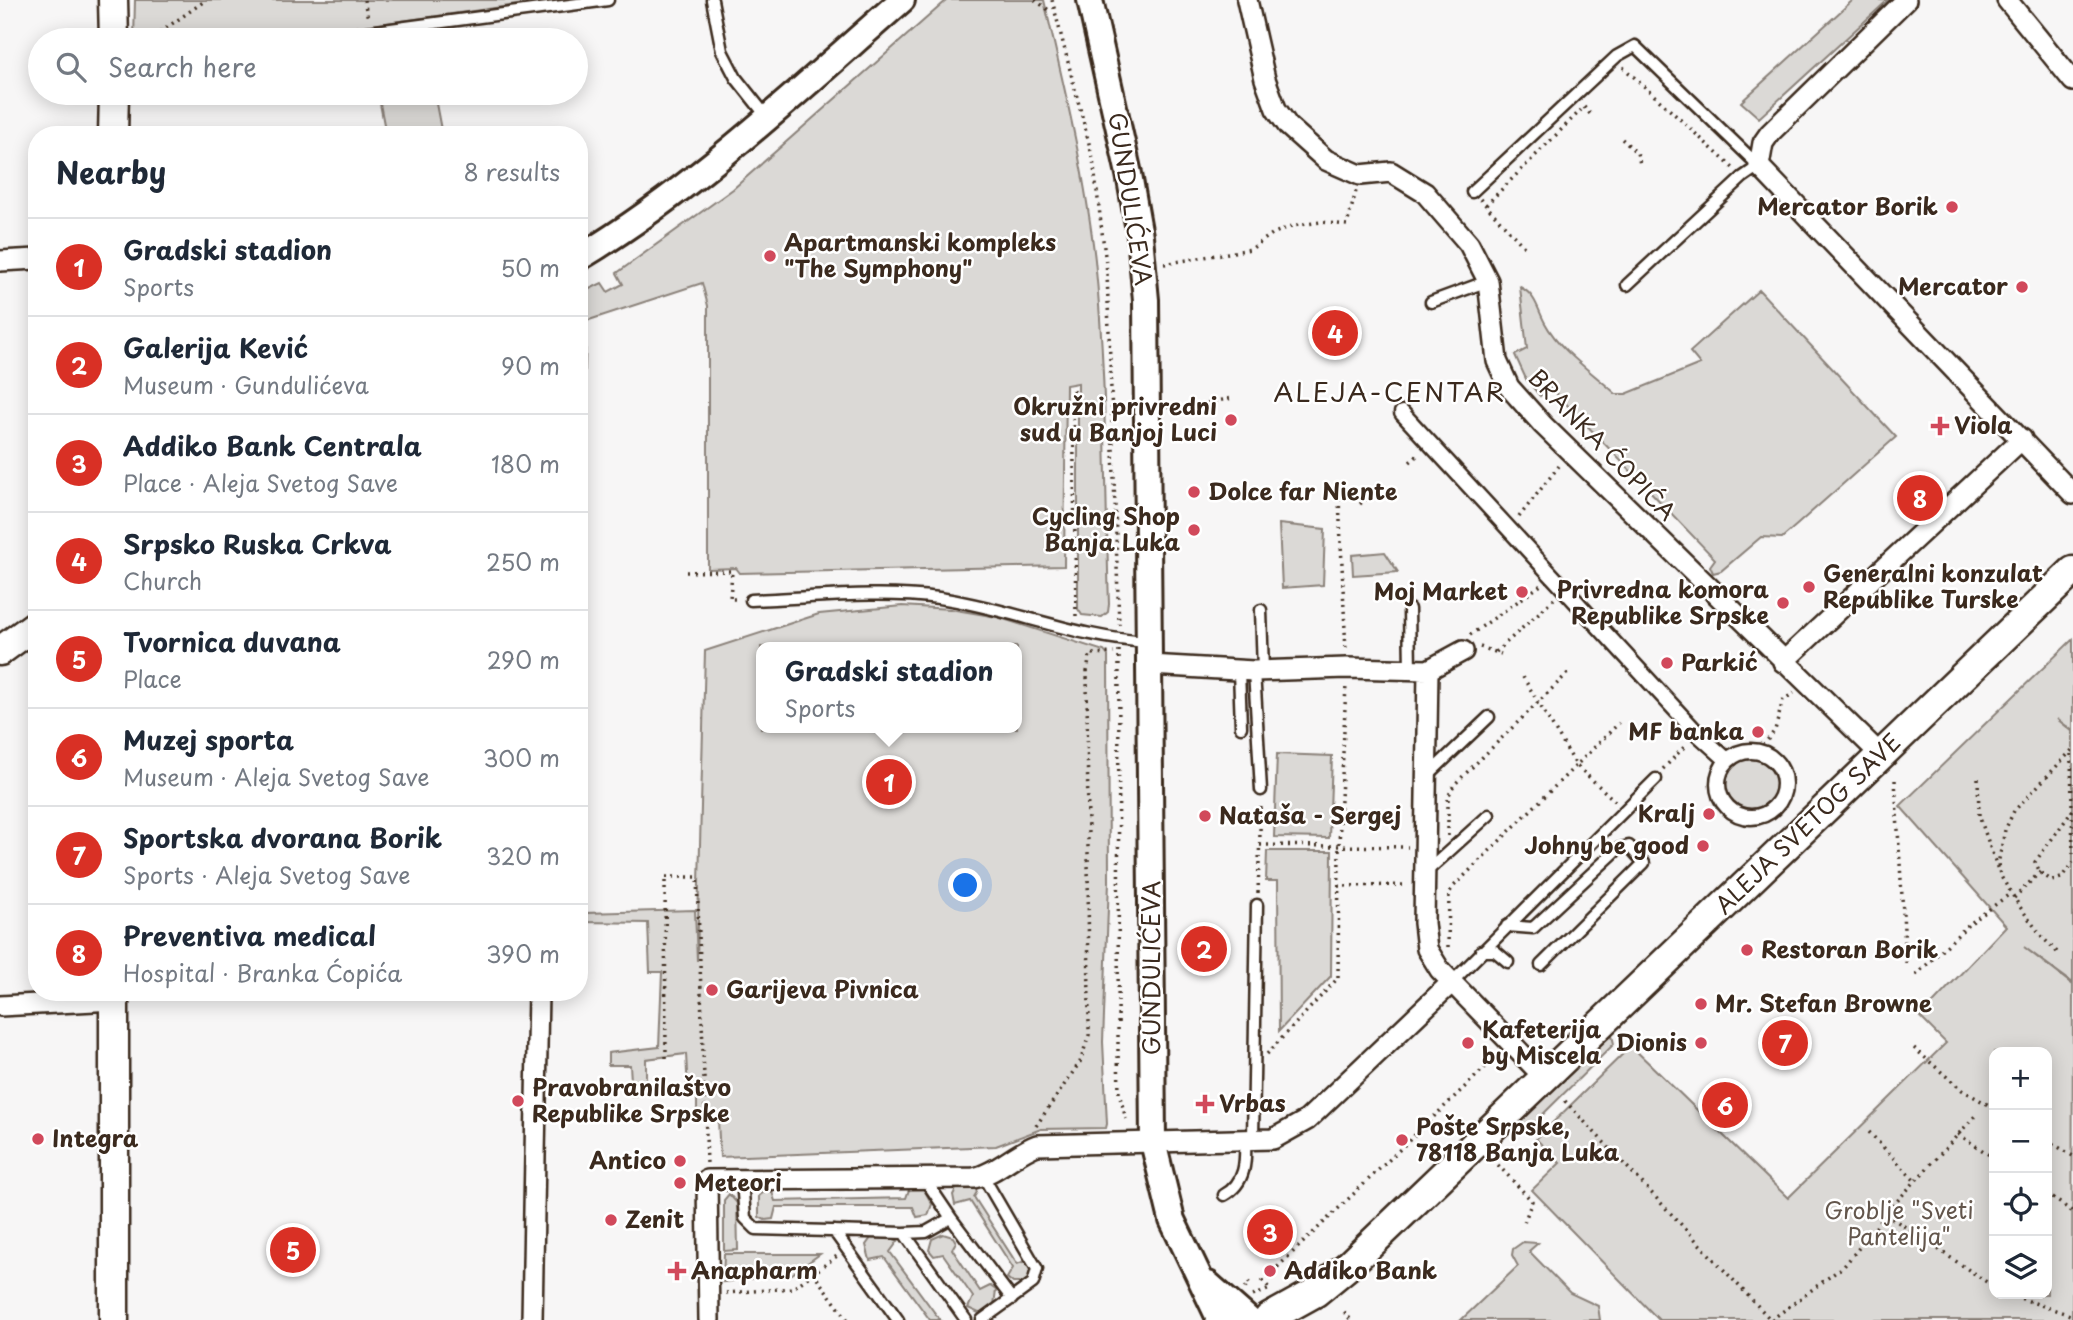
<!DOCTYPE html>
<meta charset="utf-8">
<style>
:root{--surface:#fff;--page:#f6f6f7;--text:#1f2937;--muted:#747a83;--line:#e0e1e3;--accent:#d93025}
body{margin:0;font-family:"Playpen Sans",sans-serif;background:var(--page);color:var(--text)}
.controls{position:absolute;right:21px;bottom:21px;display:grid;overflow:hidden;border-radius:14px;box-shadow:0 4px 18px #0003}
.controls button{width:63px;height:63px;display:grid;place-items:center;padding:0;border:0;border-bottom:2px solid var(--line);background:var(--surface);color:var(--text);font:35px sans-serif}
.you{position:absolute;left:966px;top:886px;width:24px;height:24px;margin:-18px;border:5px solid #fff;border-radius:50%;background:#1a73e8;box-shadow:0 0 0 10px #1a73e833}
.badge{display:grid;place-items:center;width:46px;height:46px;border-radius:50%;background:var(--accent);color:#fff;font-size:23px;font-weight:700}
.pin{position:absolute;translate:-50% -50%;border:4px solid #fff;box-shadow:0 2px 7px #0006}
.popup{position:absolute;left:756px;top:642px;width:266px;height:91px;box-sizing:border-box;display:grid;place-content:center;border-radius:14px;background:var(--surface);filter:drop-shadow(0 2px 5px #0005);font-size:23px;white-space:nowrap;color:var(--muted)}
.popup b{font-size:26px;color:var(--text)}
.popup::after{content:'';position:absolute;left:50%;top:100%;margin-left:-14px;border:14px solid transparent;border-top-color:var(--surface)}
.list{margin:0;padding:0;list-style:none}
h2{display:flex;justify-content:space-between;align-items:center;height:91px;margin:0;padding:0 28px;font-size:30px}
h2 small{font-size:23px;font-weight:400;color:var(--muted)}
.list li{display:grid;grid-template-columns:46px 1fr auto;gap:21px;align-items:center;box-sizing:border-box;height:98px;padding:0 28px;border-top:2px solid var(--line)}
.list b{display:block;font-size:26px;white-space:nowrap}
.list p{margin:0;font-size:23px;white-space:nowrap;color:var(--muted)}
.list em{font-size:23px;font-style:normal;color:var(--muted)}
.icon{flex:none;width:38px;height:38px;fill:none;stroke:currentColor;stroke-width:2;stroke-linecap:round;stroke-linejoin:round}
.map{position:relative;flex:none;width:2073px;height:1320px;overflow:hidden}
.search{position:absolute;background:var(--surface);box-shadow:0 4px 18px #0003;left:28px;top:28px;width:560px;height:77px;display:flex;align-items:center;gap:18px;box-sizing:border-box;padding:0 24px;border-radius:38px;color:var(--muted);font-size:26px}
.panel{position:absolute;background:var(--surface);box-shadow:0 4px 18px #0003;left:28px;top:126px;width:560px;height:875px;border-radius:28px}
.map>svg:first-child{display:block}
.green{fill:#dbd9d6;stroke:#8b827a;stroke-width:2;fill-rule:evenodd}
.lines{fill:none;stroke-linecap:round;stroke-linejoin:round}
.service-casing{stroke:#3b2a1e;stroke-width:15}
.pedestrian-casing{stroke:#3b2a1e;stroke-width:19}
.minor-casing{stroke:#3b2a1e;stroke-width:24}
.tertiary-casing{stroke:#3b2a1e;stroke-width:30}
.secondary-casing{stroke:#3b2a1e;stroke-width:33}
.path{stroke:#3b2a1e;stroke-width:3.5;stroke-dasharray:2 5;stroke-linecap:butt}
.service{stroke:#fff;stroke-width:10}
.pedestrian{stroke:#fff;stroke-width:14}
.minor{stroke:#fff;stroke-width:19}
.tertiary{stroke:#fff;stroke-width:24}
.secondary{stroke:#fff;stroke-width:28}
.poi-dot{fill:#d1495b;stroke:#fff;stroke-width:2.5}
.labels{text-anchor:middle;stroke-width:5;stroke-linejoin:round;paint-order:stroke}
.street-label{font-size:23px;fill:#3b2a1e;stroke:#fff}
.poi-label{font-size:23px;font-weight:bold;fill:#3b2a1e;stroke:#fff;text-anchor:start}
.park-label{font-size:23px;fill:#63564c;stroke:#fff}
.quarter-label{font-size:26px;letter-spacing:2px;fill:#3b2a1e;stroke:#fff}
</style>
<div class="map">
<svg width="2073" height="1320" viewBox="0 0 2073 1320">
<rect width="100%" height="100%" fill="#f7f6f6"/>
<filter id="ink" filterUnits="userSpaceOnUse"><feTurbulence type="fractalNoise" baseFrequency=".0143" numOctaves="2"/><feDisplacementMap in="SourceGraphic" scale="14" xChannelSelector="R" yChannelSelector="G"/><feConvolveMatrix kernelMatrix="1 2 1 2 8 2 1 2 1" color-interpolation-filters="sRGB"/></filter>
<g filter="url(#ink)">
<path class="green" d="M135 0H553L265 40H134Z
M947 0H1044C1064 86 1085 172 1095 260 1107 374 1105 490 1109 604L1108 612 1102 617 1082 615 1078 609V383L1066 385 1064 566 740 573 736 568 708 569V306L702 283 586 321 585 370H579V294L602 283 608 292 623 284 617 273 733 189Z
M1853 0H1888L1759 118 1741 102Z
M378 93H434L442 135H386Z
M1520 287C1536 295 1537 308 1545 323 1560 351 1592 372 1616 394H1626L1700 364 1690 352 1759 290 1896 437 1782 538 1761 537 1721 571 1713 573 1710 566 1715 559 1550 387 1540 396 1526 379 1515 355 1527 349Z
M1279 524 1325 529 1323 585 1282 588Z
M1385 552 1398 572 1353 575 1352 555Z
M902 606 950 609 997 617 1104 651 1108 656 1109 881 1103 1042 1107 1124 1106 1128 1041 1129 996 1146 720 1157 718 1120 697 1119V1089L688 1091 686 1054 646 1059V1094L632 1096 630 1065H608V1053L659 1047 662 972H650L648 923 583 922 584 913 695 910 697 961 705 651 819 614ZM761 647H1017V728H761Z
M2073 639V731L2057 719 2073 732V983L2024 947 2073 985 2072 1320H1659L1532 1190 1560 1163 1536 1139 1631 1046 1788 1198 1946 1043 1920 1017 2006 926 1900 806ZM1994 1052H2047V1294H1994Z
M1277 754 1332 756 1329 838 1274 837Z
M1723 784a28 28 0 1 1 56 0a28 28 0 1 1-56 0Z
M1267 851H1332L1331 976 1279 1031 1278 881H1266Z
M1612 1035 1614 1044 1527 1130 1516 1119 1603 1037Z
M910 1187 923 1188 932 1204 928 1215 917 1217 913 1207H776L773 1219 765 1220 759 1217V1196L764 1192H772L775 1201 906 1198Z
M974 1187 977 1192 974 1197 1017 1264 1028 1260 1033 1265C1031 1278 1028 1284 1013 1283L1007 1278 1013 1268 970 1201 955 1205 953 1195 956 1189Z
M729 1194 737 1203 738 1250 724 1251V1200Z
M943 1234 953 1237 956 1242 952 1249 980 1291 990 1286 996 1290 994 1305 981 1314 968 1308 973 1297 943 1254 934 1256 929 1250 932 1239Z
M878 1236 891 1237 898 1241 890 1252 940 1320H930L884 1257 870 1260 866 1245 871 1238Z
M1523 1242 1538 1243 1529 1251 1570 1293 1598 1306 1600 1320H1461L1518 1266 1512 1255 1513 1249Z
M724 1254H820L792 1274 723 1282Z"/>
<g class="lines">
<g class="service-casing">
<path id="service" d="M712 0 722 51 736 78 767 117
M308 40 608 0
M1472 192 1617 56 1635 46 1759 166 1743 177 1627 285
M1431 302 1488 281
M751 600C813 598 877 590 939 598 1010 608 1078 639 1150 642
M1409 609 1410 670
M1261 610 1263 671
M1239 671 1241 727
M1254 671 1261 790
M1427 776 1489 717
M1425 873 1489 815
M1507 926 1533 928 1618 849 1629 846 1644 863 1541 965
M1481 951H1495L1508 962
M1452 982 1656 779
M1253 1138 1257 905
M742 1181 745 1218 756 1229 904 1233 926 1232 951 1218 924 1178
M1224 1195C1246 1183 1246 1161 1245 1139
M951 1218 1012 1299
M834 1231 898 1320
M904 1233 966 1320
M982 1320 1033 1283 1037 1269 983 1176"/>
</g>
<g class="pedestrian-casing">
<path id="pedestrian" d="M1402 413 1698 734 1727 760
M1718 784a33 33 0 1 1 66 0a33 33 0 1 1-66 0Z"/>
</g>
<g class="minor-casing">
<path id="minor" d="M1247 0 1265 79 1276 109 1288 126 1326 160 1360 175 1391 172 1425 193 1469 244 1488 281 1497 361 1509 387 1543 425 1881 755
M1906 0 1770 133 1763 143 1759 166 2073 494
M2007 0 2073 81
M0 261 37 259
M1783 662 2022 439
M1150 665 1254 671 1347 668 1428 670 1463 651
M1428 670 1424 923 1427 949 1440 970 1543 1076
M0 1006 114 1000
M532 1320 538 992
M709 1320 707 1180 974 1178C997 1173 1015 1153 1037 1145L1273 1139 1307 1120 1452 982"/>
</g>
<g class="tertiary-casing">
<path id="tertiary" d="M1090 0 1129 174 1140 236 1146 300 1153 1142 1172 1220 1220 1320
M579 258C697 187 799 90 902 0
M1208 1284 1249 1320"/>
</g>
<g class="secondary-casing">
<path id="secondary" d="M113 0 114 40
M113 135 114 93
M0 651 37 624
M1269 1318 1316 1292 1349 1265 2073 571
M114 1320V992"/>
</g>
<path class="path" d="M364 0 368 19
M1035 0 1050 11
M1052 0 1093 159 1107 272 1119 625
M149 40 206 0
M1623 67 1733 168
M1584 107 1592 116
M1622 139 1637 153 1641 167
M1480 199 1526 249
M1486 205 1581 110
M1164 264 1251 249 1272 234 1292 226 1321 222 1347 225 1356 191
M1073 390 1076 617
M1169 407V410L1233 398
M1410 462 1419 454
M1339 499 1346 652
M1360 504 1382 486
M1519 517 1559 466
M686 572 732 571 730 599H738
M1470 635 1541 585
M1480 647 1501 654
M1119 650 1118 1052 1119 1093 1126 1119
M1496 652 1554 599
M1523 677 1576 765 1615 801
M1759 751 1775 730 1783 700 1794 693
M2071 754 2073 856
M1663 769 1687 744
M1978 778 1979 815 1998 870
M1895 780 1906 963
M1774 809 1782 817
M2073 810 2035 862 2040 872 2052 881 2061 878 2073 862
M1448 836V797L1454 785 1569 672
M1260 845 1408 847
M1338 886 1406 885
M1258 893 1261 802
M2014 898 2040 872
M1448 947 1449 893 1454 886 1619 723
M2057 952 2043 938 2020 907 2000 875 1998 864 2005 830 2014 811 2073 749
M1916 975 1968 925 2011 893
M1914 1048 1962 1090 1994 1108
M1267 1054 1338 978 1339 846 1346 684
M666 1058 665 877H697L707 1164
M1565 1101 1771 1320 1844 1266 1898 1200 1976 1115
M1036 1126 1080 1062 1089 1035 1087 672 1090 654 1114 653
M1869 1132 1915 1181
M1958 1134 1994 1158
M2047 1140 2073 1156
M1498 1165 1532 1201 1524 1223
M2047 1194 2073 1212
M1886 1214 1994 1287
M813 1273 848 1320
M1245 1288 1250 1284 1247 1280
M726 1293 793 1288 837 1256
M2008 1294 2073 1316
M1253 1296 1270 1289 1263 1281 1498 1055
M1344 1312 1351 1320"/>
<use href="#service" class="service"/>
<use href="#pedestrian" class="pedestrian"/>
<use href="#minor" class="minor"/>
<use href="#tertiary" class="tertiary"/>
<use href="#secondary" class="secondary"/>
</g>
</g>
<g class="poi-dot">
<circle cx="1952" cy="207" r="7"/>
<circle cx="770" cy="256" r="7"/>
<circle cx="2022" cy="287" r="7"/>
<circle cx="1231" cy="420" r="7"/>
<path d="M1936.5 415.5h7v7h7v7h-7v7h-7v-7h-7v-7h7z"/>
<circle cx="1194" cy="492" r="7"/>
<circle cx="1194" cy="530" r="7"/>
<circle cx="1809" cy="587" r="7"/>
<circle cx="1522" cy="592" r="7"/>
<circle cx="1783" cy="603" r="7"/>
<circle cx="1667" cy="663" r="7"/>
<circle cx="1758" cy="732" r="7"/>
<circle cx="1709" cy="814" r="7"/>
<circle cx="1205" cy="816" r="7"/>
<circle cx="1703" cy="846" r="7"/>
<circle cx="1747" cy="950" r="7"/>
<circle cx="712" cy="990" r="7"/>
<circle cx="1701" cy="1004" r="7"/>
<circle cx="1468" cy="1043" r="7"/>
<circle cx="1701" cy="1043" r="7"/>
<circle cx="518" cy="1101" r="7"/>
<path d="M1201.5 1093.5h7v7h7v7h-7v7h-7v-7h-7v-7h7z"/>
<circle cx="38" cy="1139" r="7"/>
<circle cx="1402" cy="1140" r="7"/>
<circle cx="680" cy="1161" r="7"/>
<circle cx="680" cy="1183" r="7"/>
<circle cx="611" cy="1220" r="7"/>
<path d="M673.5 1260.5h7v7h7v7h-7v7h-7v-7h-7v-7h7z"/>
<circle cx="1270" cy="1271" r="7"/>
</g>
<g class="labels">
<g class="street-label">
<text transform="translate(1130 199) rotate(81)" y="8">GUNDULIĆEVA</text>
<text transform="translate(1602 445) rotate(46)" y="8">BRANKA ĆOPIĆA</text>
<text transform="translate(1808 824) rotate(-44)" y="8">ALEJA SVETOG SAVE</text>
<text transform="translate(1152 968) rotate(-90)" y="8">GUNDULIĆEVA</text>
</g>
<g class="poi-label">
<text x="1938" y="215" text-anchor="end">Mercator Borik</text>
<text x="784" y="251">Apartmanski kompleks<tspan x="784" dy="26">"The Symphony"</tspan></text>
<text x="2008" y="295" text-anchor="end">Mercator</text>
<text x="1217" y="415" text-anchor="end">Okružni privredni<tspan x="1217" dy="26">sud u Banjoj Luci</tspan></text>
<text x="1954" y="434">Viola</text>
<text x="1208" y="500">Dolce far Niente</text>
<text x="1180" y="525" text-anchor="end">Cycling Shop<tspan x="1180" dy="26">Banja Luka</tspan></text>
<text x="1823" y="582">Generalni konzulat<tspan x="1823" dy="26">Republike Turske</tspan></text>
<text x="1769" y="598" text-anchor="end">Privredna komora<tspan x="1769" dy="26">Republike Srpske</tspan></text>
<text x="1508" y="600" text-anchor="end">Moj Market</text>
<text x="1681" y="671">Parkić</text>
<text x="1744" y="740" text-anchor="end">MF banka</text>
<text x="1695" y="822" text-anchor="end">Kralj</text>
<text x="1219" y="824">Nataša - Sergej</text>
<text x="1689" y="854" text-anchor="end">Johny be good</text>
<text x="1761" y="958">Restoran Borik</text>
<text x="726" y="998">Garijeva Pivnica</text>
<text x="1715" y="1012">Mr. Stefan Browne</text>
<text x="1482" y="1038">Kafeterija<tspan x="1482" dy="26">by Miscela</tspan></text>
<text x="1687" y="1051" text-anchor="end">Dionis</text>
<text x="532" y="1096">Pravobranilaštvo<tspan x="532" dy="26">Republike Srpske</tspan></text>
<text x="1219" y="1112">Vrbas</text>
<text x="1416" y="1135">Pošte Srpske,<tspan x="1416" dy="26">78118 Banja Luka</tspan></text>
<text x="52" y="1147">Integra</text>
<text x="666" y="1169" text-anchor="end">Antico</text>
<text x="694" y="1191">Meteori</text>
<text x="625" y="1228">Zenit</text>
<text x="691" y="1279">Anapharm</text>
<text x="1284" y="1279">Addiko Bank</text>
</g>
<g class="park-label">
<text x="1899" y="1219">Groblje "Sveti<tspan x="1899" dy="26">Pantelija"</tspan></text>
</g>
<g class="quarter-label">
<text x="1390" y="402">ALEJA-CENTAR</text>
</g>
</g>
</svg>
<div class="controls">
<button>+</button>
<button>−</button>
<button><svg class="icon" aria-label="locate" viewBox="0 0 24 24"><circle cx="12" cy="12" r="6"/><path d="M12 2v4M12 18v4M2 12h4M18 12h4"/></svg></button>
<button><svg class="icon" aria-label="layers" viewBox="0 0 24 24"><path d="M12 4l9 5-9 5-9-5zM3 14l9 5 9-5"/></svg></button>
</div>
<div class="you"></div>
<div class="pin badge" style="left:889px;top:782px">1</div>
<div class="popup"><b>Gradski stadion</b>Sports</div>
<div class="pin badge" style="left:1204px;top:949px">2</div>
<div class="pin badge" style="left:1270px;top:1232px">3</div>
<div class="pin badge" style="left:1335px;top:333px">4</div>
<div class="pin badge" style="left:293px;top:1250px">5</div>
<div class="pin badge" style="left:1725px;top:1105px">6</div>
<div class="pin badge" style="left:1785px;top:1043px">7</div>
<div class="pin badge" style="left:1920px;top:498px">8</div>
<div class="search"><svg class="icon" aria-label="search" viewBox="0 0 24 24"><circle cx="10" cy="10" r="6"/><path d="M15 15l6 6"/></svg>Search here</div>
<section class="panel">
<h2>Nearby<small>8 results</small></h2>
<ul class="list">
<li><span class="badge">1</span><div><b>Gradski stadion</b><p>Sports</p></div><em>50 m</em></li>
<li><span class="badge">2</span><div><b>Galerija Kević</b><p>Museum · Gundulićeva</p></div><em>90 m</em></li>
<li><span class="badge">3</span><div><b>Addiko Bank Centrala</b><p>Place · Aleja Svetog Save</p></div><em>180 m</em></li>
<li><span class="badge">4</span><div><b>Srpsko Ruska Crkva</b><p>Church</p></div><em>250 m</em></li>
<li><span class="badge">5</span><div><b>Tvornica duvana</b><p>Place</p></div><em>290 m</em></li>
<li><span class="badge">6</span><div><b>Muzej sporta</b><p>Museum · Aleja Svetog Save</p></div><em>300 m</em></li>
<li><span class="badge">7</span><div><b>Sportska dvorana Borik</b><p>Sports · Aleja Svetog Save</p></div><em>320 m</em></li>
<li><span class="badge">8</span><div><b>Preventiva medical</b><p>Hospital · Branka Ćopića</p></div><em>390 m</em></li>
</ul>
</section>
</div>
